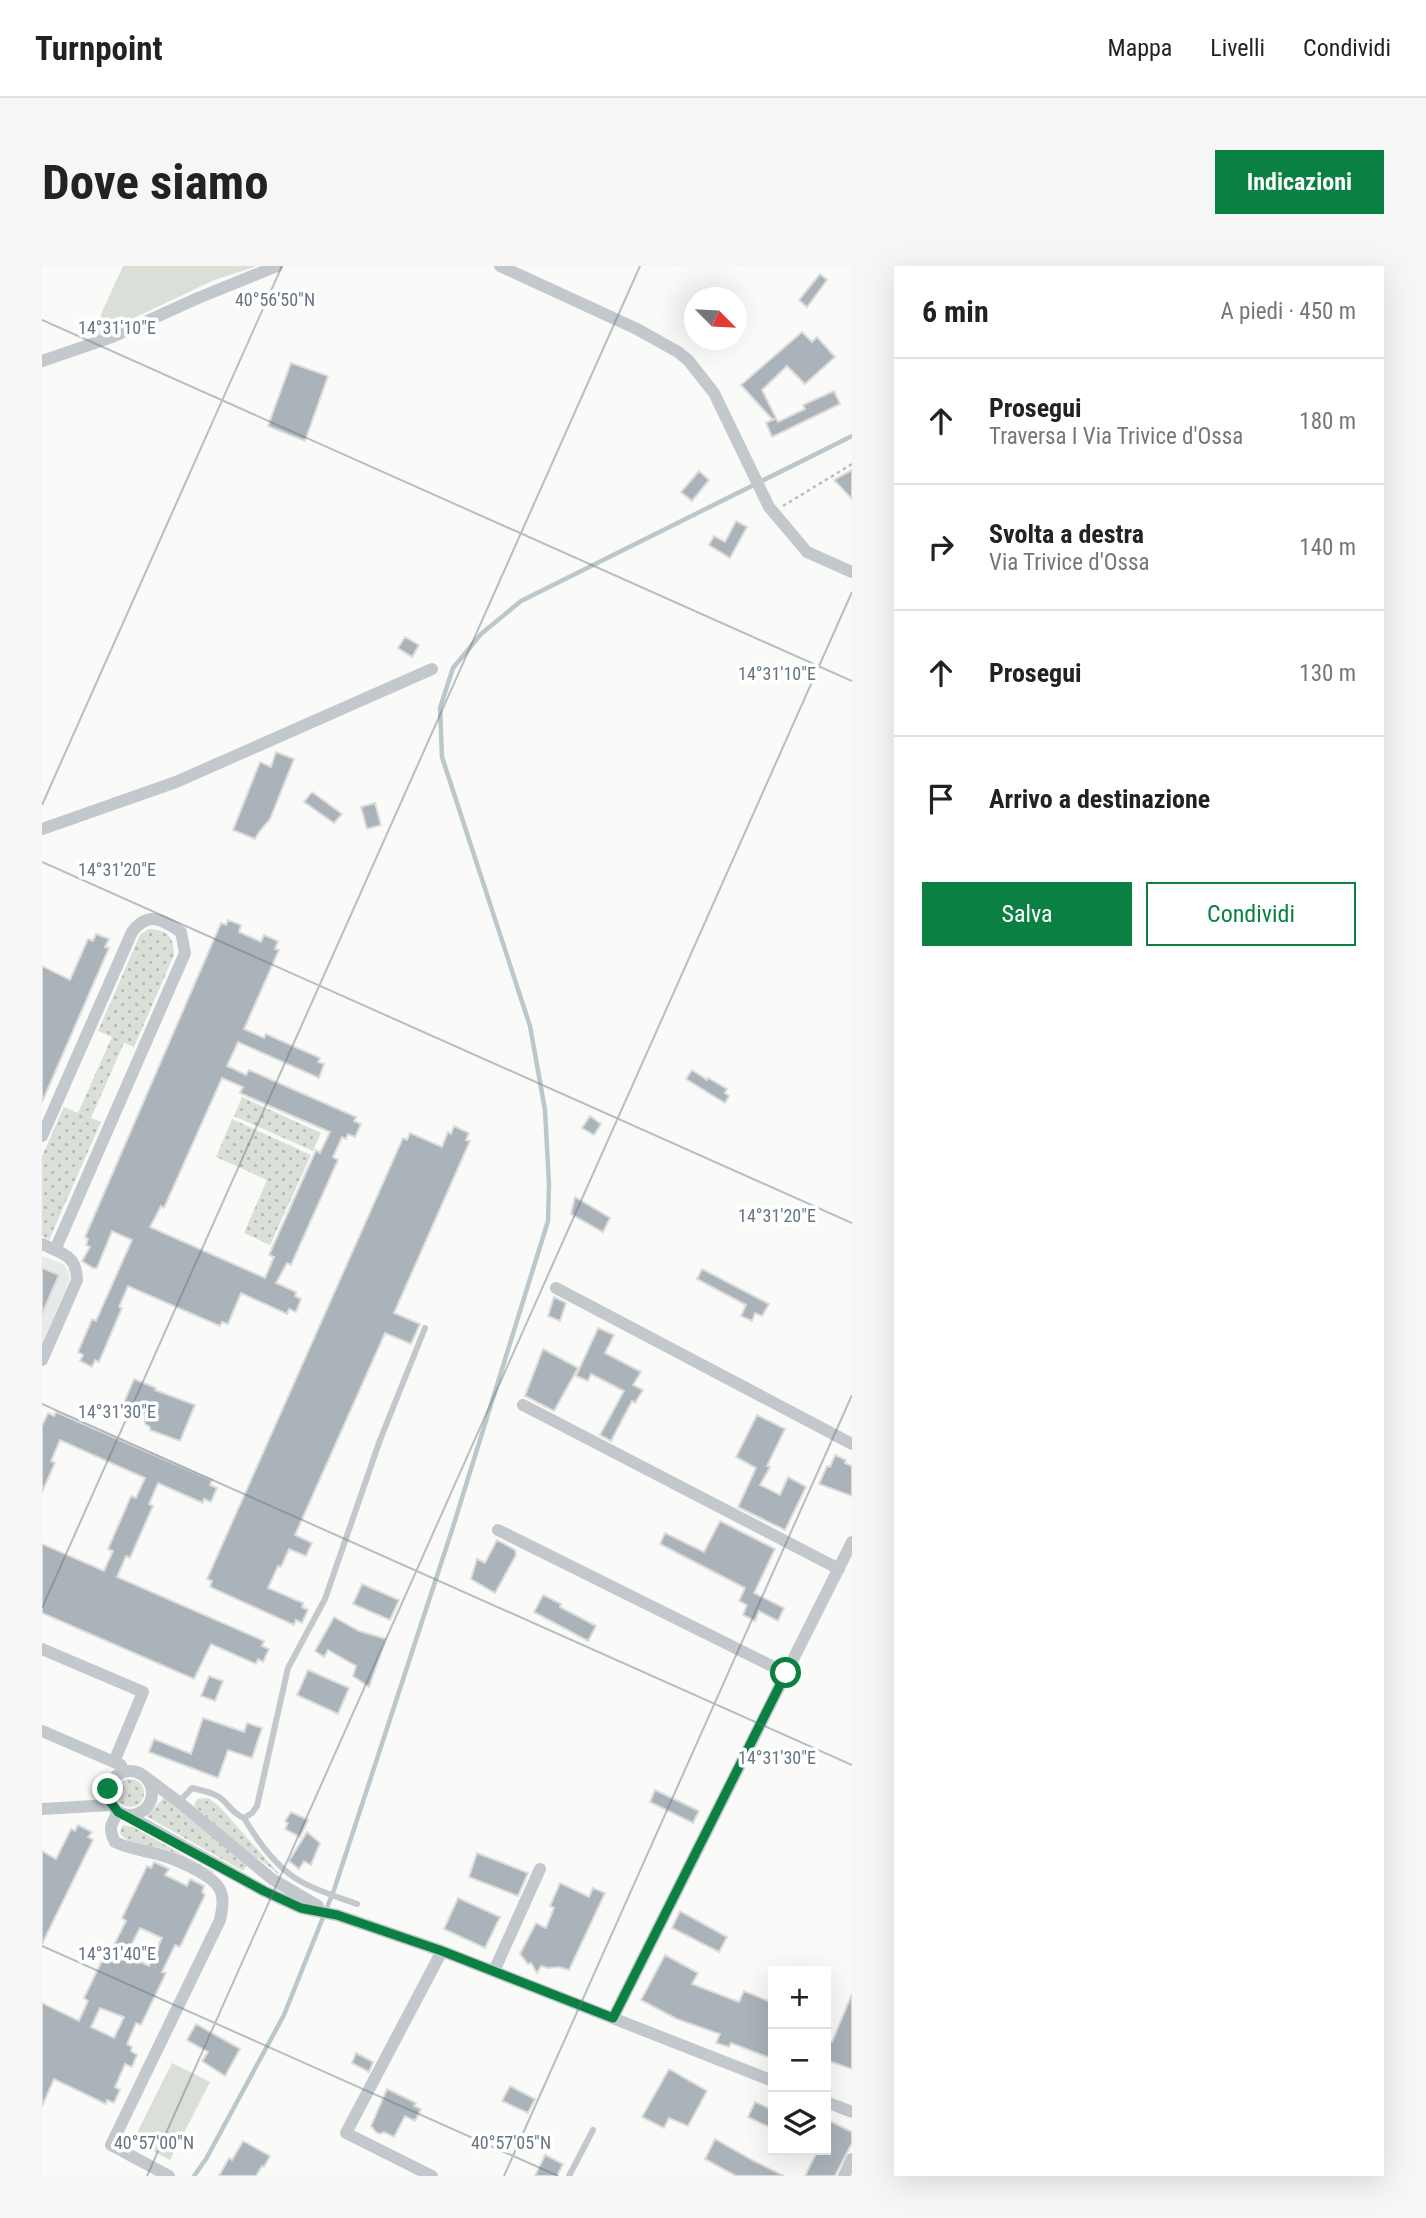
<!DOCTYPE html>
<html lang="it">
<meta charset="utf-8">
<style>
:root{--surface:#fff;--page:#f6f6f6;--text:#222;--muted:#767676;--line:#e0e0e0;--accent:#0b8043}
body{margin:0;font-family:"Roboto Condensed",sans-serif;background:var(--page);color:var(--text)}
.controls{position:absolute;right:21px;bottom:21px;display:grid;overflow:hidden;border-radius:0px;box-shadow:0 7px 28px #0002}
.controls button{width:63px;height:63px;display:grid;place-items:center;padding:0;border:0;border-bottom:2px solid var(--line);background:var(--surface);color:var(--text);font:35px sans-serif}
.compass{position:absolute;left:642px;top:21px;width:63px;height:63px;border-radius:50%;background:var(--surface);box-shadow:0 7px 28px #0002;rotate:114deg}
.stop{position:absolute;width:21px;height:21px;margin:-16px;border:5px solid #0b8043;border-radius:50%;background:#fff}
.stop.end{background:#0b8043;border-color:#fff;box-shadow:0 2px 7px #0008}
.list{margin:0;padding:0;list-style:none}
h2{display:flex;justify-content:space-between;align-items:center;height:91px;margin:0;padding:0 28px;font-size:30px}
h2 small{font-size:23px;font-weight:400;color:var(--muted)}
.list li{display:grid;grid-template-columns:46px 1fr auto;gap:21px;align-items:center;box-sizing:border-box;height:126px;padding:0 28px;border-top:2px solid var(--line)}
.list b{display:block;font-size:26px;white-space:nowrap}
.list p{margin:0;font-size:23px;white-space:nowrap;color:var(--muted)}
.list em{font-size:23px;font-style:normal;color:var(--muted)}
.actions{display:flex;gap:14px;padding:21px 28px}
.actions a{flex:1;padding:16px 0;border:2px solid var(--accent);border-radius:0px;text-align:center;font-size:24px;color:var(--accent)}
.actions .main{background:var(--accent);color:#fff}
.icon{flex:none;width:38px;height:38px;fill:none;stroke:currentColor;stroke-width:2;stroke-linecap:round;stroke-linejoin:round}
.map{position:relative;flex:none;width:810px;height:1910px;overflow:hidden;border-radius:0px}
header{display:flex;align-items:center;gap:42px;box-sizing:border-box;height:98px;padding:0 35px;background:var(--surface);border-bottom:2px solid var(--line)}
header strong{font-size:33px}
nav{display:flex;gap:38px;margin-inline-start:auto;font-size:24px}
.intro{display:flex;align-items:center;justify-content:space-between;box-sizing:border-box;height:168px;padding:0 42px}
h1{margin:0;font-size:49px}
.button{padding:18px 32px;border-radius:0px;background:var(--accent);color:#fff;font-size:24px;font-weight:700}
main{display:flex;gap:42px;padding:0 42px}
aside{flex:1;background:var(--surface);border-radius:0px;box-shadow:0 7px 28px #0002}
.map>svg:first-child{display:block}
.built{fill:#e8e9e9}
.grass{fill:url(#grass-dots)}
.garden{fill:#dadfd7}
.lines{fill:none;stroke-linecap:round;stroke-linejoin:round}
.stream{stroke:#bbc7cb;stroke-width:4.5}
.building{fill:#aab3b9;stroke:#dcdcda;stroke-width:2;fill-rule:evenodd}
.path{stroke:#bbbfc2;stroke-width:2.5;stroke-dasharray:3.5 3.5;stroke-linecap:butt}
.lane{stroke:#c3c8cc;stroke-width:6}
.street{stroke:#c3c8cc;stroke-width:12}
.route{stroke:#0b8043;stroke-width:9}
.ticks{fill:none;stroke:#657683;stroke-width:2;stroke-opacity:0.45}
.ticks-label{font-size:18px;text-anchor:middle;fill:#657683;stroke:#fff;stroke-width:7;stroke-linejoin:round;paint-order:stroke}
</style>
<header>
<strong>Turnpoint</strong>
<nav><a>Mappa</a><a>Livelli</a><a>Condividi</a></nav>
</header>
<div class="intro"><h1>Dove siamo</h1><a class="button">Indicazioni</a></div>
<main>
<div class="map">
<svg width="810" height="1910" viewBox="0 0 810 1910">
<defs>
<pattern id="grass-dots" width="8" height="8" patternUnits="userSpaceOnUse" patternTransform="scale(1.75)"><rect width="8" height="8" fill="#dadfd7"/><path d="M2 2h.1M6 6h.1" fill="none" stroke="#b4b9b4" stroke-width="1.8" stroke-linecap="round"/></pattern>
</defs>
<rect width="100%" height="100%" fill="#fafaf8"/>
<path class="built" d="M0 990 21 998 26 1004 28 1012 0 1080Z"/>
<path class="grass" d="M107 663C126 664 132 671 132 689L92 781 82 777 49 852 59 856 7 974 0 970V890L22 841 36 847 70 771 56 765 98 669Z
M200 831 279 867 271 885 192 850Z
M190 853 269 889 228 979 202 967 225 914 174 891Z
M74 1527a14 14 0 1 1 28 0a14 14 0 1 1-28 0Z
M123 1531 205 1600 201 1605 104 1550Z
M166 1532 177 1540 239 1610 216 1592 214 1594 152 1540 155 1533Z
M80 1559 91 1561 172 1606 171 1607C156 1600 141 1590 125 1584 108 1578 90 1583 78 1567Z"/>
<path class="garden" d="M81 0H215L170 15 54 70 59 48Z
M130 1797 168 1816 128 1894 91 1875Z"/>
<g class="lines">
<path class="stream" d="M152 1910 164 1893 242 1749 292 1624 410 1264 506 955 507 918 503 844 488 760 400 491 398 442 411 402 439 368 479 335 810 170"/>
</g>
<path class="building" d="M778 8 785 14 765 41 757 34Z
M760 66 770 76 775 71 793 91 763 118 745 100 720 124 734 152 731 154 699 119Z
M249 97 286 110 263 175 226 160Z
M792 125 798 138 730 171 724 157 734 152 736 156 763 143 761 139Z
M810 204V233L792 214Z
M657 205 667 214 650 235 639 226Z
M694 255 705 261 688 292 667 279 672 270 683 276Z
M363 371 377 379 370 391 356 382Z
M234 486 252 493 228 553 217 566 213 573 191 564 218 496 229 501Z
M270 526 300 548 292 557 262 536Z
M333 537 339 559 325 563 319 541Z
M186 654 199 659 197 666 215 674 219 676 222 669 236 675 233 683 237 684 202 763 222 772 224 768 278 792 276 796 282 798 277 812 196 776 185 800 204 809 207 804 314 851 312 855 319 858 313 871 306 868 304 873 300 871 291 891 296 894 249 999 245 997 234 1017 254 1026 253 1030 259 1033 254 1046 247 1043 245 1048 199 1027 186 1058 180 1056 178 1060 86 1020 77 1041 80 1042 57 1096 53 1094 50 1101 38 1095 41 1089 36 1086 50 1053 54 1055 90 974 70 965 55 1002H51L40 995 48 981 44 979 46 973 43 971 179 657 184 659ZM180 812 201 821 198 827 288 866 278 887 274 884 227 989 232 991 223 1012 108 961 119 940 122 942Z
M54 668 67 673 63 681 67 682 0 836V700L28 714 46 673 51 675Z
M650 804 665 814 666 812 685 823 683 827 687 830 683 837 644 813Z
M548 850 559 858 552 869 540 862Z
M412 860 427 867 424 874 428 875 352 1047 378 1058 369 1078 343 1067 253 1269 270 1277 264 1290 247 1283 239 1301 236 1300 226 1322 261 1337 260 1341 266 1344 260 1357 254 1354 252 1359 168 1321 170 1315 165 1313 361 872 365 874 368 867 400 881 406 866 409 868Z
M533 931 568 952 561 966 529 948Z
M0 1002 17 1009 0 1048Z
M660 1003 727 1038 720 1050 713 1047 710 1055 699 1050 704 1039 655 1013Z
M512 1031 524 1037 518 1055 506 1050Z
M556 1062 572 1069 563 1087 599 1106 591 1119 601 1124 593 1137 590 1135 569 1175 558 1169 582 1125 549 1108 546 1115 534 1110Z
M501 1083 536 1102 512 1145 483 1130Z
M92 1113 114 1122 113 1124 153 1139 138 1175 108 1164V1161L103 1158V1149L79 1143Z
M14 1146 170 1214 168 1219 175 1222 169 1236 162 1233 161 1237 116 1217 107 1238 111 1240 88 1292 84 1290 75 1311 222 1375 220 1380 227 1383 221 1396 216 1393 214 1398 169 1378 152 1413 0 1347V1278L62 1305 71 1285 66 1283 89 1230 94 1232 103 1212 18 1174 9 1195 13 1197 0 1226V1160L6 1147 12 1150Z
M715 1149 743 1163 725 1200 728 1201 718 1219 738 1229 746 1211 764 1221 743 1264 696 1241 714 1202 694 1191Z
M793 1189 804 1194 803 1197 810 1200V1230L777 1218 785 1200 788 1201Z
M678 1255 733 1283 712 1327 742 1342 736 1355 717 1345 713 1355 701 1349 705 1339 697 1335 703 1322 618 1278 623 1267 662 1286Z
M455 1274 473 1284 474 1289 453 1327 429 1313 435 1293 443 1297Z
M320 1318 357 1334 348 1354 311 1338Z
M501 1329 519 1338 518 1341 554 1360 546 1375 492 1346Z
M292 1351 317 1365 344 1373 327 1421 311 1410 314 1400 286 1384 282 1391 273 1385Z
M266 1404 307 1422 296 1448 255 1429Z
M167 1410 181 1415 173 1435 159 1430Z
M161 1452 202 1466 205 1457 220 1462 210 1492 186 1484 176 1512 107 1486 112 1473 149 1488Z
M613 1524 657 1545 651 1557 608 1536Z
M249 1546 266 1554 258 1571 243 1563 246 1557 243 1555Z
M36 1559 50 1566 46 1571 51 1574 0 1678V1585L14 1593 29 1563 33 1565Z
M265 1566 278 1577 269 1599 262 1595 257 1603 247 1595Z
M435 1587 486 1607 476 1630 427 1611Z
M112 1596 127 1603 123 1609 145 1620 148 1613 162 1620 160 1626 163 1629 138 1681 133 1679 120 1706 124 1707 99 1759 94 1757 85 1778 90 1781 89 1785 95 1789 90 1801 83 1798 73 1821 78 1824 72 1837 65 1834 64 1838 12 1813 0 1840V1737L37 1755 46 1735 42 1732 67 1680 70 1683 84 1655 80 1652 105 1600 109 1602ZM98 1662 120 1672 107 1700 84 1689ZM58 1742 82 1751 72 1772 49 1761Z
M518 1617 547 1631 551 1622 563 1627 527 1704 517 1701 506 1702 499 1700 495 1707 489 1697 486 1698 478 1688 494 1657 504 1662 512 1642 508 1640Z
M416 1632 458 1651 443 1682 402 1663Z
M638 1645 685 1671 677 1686 630 1662Z
M623 1689 656 1707 650 1718 697 1736 702 1725 731 1737V1793L689 1777 687 1781 674 1777 678 1768 635 1753 599 1734Z
M810 1728V1803L784 1794V1773L790 1776Z
M154 1758 198 1783 183 1810 160 1795 166 1786 145 1774Z
M314 1787 331 1796 327 1806 310 1797Z
M627 1803 665 1825 646 1860 627 1852 622 1862 600 1851Z
M468 1820 493 1833 486 1847 460 1835Z
M345 1823 374 1837 372 1840 379 1843 373 1855 363 1850 352 1871 342 1866 338 1868 334 1866 329 1860Z
M713 1836 731 1844V1863L706 1851Z
M784 1853 810 1866V1877L793 1910H763L776 1884H784Z
M673 1873 712 1895 742 1910H694L663 1893Z
M201 1875 228 1890 222 1901 220 1900 214 1910H177L187 1892 190 1894Z
M503 1889 521 1898 515 1910H493Z"/>
<g class="lines">
<path class="path" d="M741 240 810 198"/>
<path class="lane" d="M137 1536 150 1522C161 1525 172 1526 181 1534 189 1542 192 1548 202 1552L210 1547 215 1540 246 1402 283 1333 338 1174 383 1062
M202 1552C215 1574 235 1602 258 1615 275 1625 296 1631 315 1638
M774 1705 775 1704
M527 1910 551 1864"/>
<path class="street" d="M458 0 595 63 636 86 646 94 672 127 727 241 765 286 810 306
M0 95 70 71 156 32 235 0
M0 563 134 516 390 403
M0 870 90 666C106 645 120 653 139 666L143 687 13 984
M0 978C19 987 35 989 35 1014L0 1094
M514 1022 810 1178
M481 1139 797 1303
M456 1264 744 1407
M0 1383 101 1426 72 1496
M0 1465 79 1499
M66 1527a22 22 0 1 1 44 0a22 22 0 1 1-44 0Z
M102 1510 137 1536 230 1613 276 1640
M0 1543 69 1539
M76 1546C69 1558 66 1563 73 1576 87 1583 100 1584 115 1588 130 1591 170 1609 177 1622 183 1631 180 1644 178 1654L69 1879 127 1910
M85 1549 222 1625 259 1642 295 1649 400 1685 731 1815
M452 1705 498 1603
M571 1752 810 1276
M784 1836 810 1846
M390 1910 304 1867 400 1685
M802 1910 810 1893"/>
</g>
<g class="lines">
<path class="route" d="M66 1523 67 1534 76 1546 222 1625 259 1642 295 1649 400 1685 571 1752 744 1407"/>
</g>
<path class="ticks" d="M0 54 810 415M0 539 240 0M0 596 810 957M0 1138 810 1499M0 1342 598 0M0 1680 516 1910M105 1910 810 326M462 1910 810 1129"/>
<g class="ticks-label">
<text x="233" y="40">40°56'50"N</text>
<text x="75" y="68">14°31'10"E</text>
<text x="735" y="414">14°31'10"E</text>
<text x="75" y="610">14°31'20"E</text>
<text x="735" y="956">14°31'20"E</text>
<text x="75" y="1152">14°31'30"E</text>
<text x="735" y="1498">14°31'30"E</text>
<text x="75" y="1694">14°31'40"E</text>
<text x="112" y="1883">40°57'00"N</text>
<text x="469" y="1883">40°57'05"N</text>
</g>
</svg>
<div class="controls">
<button>+</button>
<button>−</button>
<button><svg class="icon" aria-label="layers" viewBox="0 0 24 24"><path d="M12 4l9 5-9 5-9-5zM3 14l9 5 9-5"/></svg></button>
</div>
<svg class="compass" viewBox="-18 -18 36 36"><path d="M0-13l5 13h-10z" fill="#e53935"/><path d="M0 13l5-13h-10z" fill="#767676"/></svg>
<div class="stop" style="left:744px;top:1407px"></div>
<div class="stop end" style="left:66px;top:1523px"></div>
</div>
<aside>
<h2>6 min<small>A piedi · 450 m</small></h2>
<ul class="list">
<li><svg class="icon" aria-label="ahead" viewBox="0 0 24 24"><path d="M12 20V5M6 11l6-6 6 6"/></svg><div><b>Prosegui</b><p>Traversa I Via Trivice d'Ossa</p></div><em>180 m</em></li>
<li><svg class="icon" aria-label="right" viewBox="0 0 24 24"><path d="M7 20v-9h11M14 6l5 5-5 5"/></svg><div><b>Svolta a destra</b><p>Via Trivice d'Ossa</p></div><em>140 m</em></li>
<li><svg class="icon" aria-label="ahead" viewBox="0 0 24 24"><path d="M12 20V5M6 11l6-6 6 6"/></svg><div><b>Prosegui</b></div><em>130 m</em></li>
<li><svg class="icon" aria-label="arrive" viewBox="0 0 24 24"><path d="M6 21V4h12l-3 4 3 4H6"/></svg><div><b>Arrivo a destinazione</b></div></li>
</ul>
<div class="actions"><a class="main">Salva</a><a>Condividi</a></div>
</aside>
</main>
